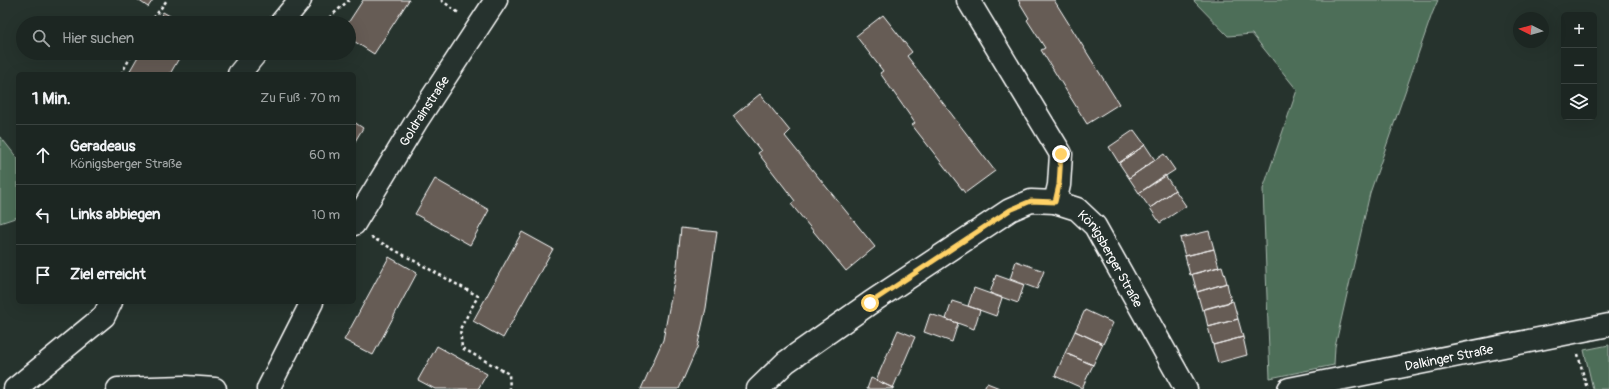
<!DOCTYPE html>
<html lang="de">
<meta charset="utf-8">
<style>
:root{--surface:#1c2622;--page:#29322f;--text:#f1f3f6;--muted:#a0a5a5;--line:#3a4340}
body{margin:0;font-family:Pangolin,sans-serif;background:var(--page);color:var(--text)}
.controls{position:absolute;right:12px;top:12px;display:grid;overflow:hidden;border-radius:6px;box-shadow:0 4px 16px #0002}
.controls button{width:36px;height:36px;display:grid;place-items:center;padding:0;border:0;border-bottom:1px solid var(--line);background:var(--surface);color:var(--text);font:20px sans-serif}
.compass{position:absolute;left:1513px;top:12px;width:36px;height:36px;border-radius:50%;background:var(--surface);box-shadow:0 4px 16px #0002;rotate:275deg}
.stop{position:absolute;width:12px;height:12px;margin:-9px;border:3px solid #ffd166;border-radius:50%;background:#fff}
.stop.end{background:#ffd166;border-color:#fff;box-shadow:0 1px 4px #0008}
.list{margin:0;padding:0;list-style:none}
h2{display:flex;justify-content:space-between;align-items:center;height:52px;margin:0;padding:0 16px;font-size:17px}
h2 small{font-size:13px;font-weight:400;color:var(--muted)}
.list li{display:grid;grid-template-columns:26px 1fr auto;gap:12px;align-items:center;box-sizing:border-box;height:60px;padding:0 16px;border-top:1px solid var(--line)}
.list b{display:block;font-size:15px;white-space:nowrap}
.list p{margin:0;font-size:13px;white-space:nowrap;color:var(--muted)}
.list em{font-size:13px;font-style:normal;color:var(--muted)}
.icon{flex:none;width:22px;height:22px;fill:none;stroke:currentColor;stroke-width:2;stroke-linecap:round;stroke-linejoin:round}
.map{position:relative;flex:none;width:1609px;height:389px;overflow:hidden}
.search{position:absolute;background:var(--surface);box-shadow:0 4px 16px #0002;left:16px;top:16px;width:340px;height:44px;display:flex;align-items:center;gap:10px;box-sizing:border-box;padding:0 14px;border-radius:22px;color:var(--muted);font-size:15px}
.panel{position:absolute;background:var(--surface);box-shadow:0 4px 16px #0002;left:16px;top:72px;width:340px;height:232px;border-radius:6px}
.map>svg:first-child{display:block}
.green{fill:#4e6e58;stroke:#a6b6ac}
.building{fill:#665b54;stroke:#fff}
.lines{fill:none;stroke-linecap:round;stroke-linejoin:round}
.minor-casing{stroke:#fff;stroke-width:25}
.path{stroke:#fff;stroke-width:2.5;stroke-dasharray:3 3;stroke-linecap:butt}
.minor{stroke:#26332d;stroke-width:22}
.route{stroke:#ffd166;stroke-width:5}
.labels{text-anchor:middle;stroke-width:3;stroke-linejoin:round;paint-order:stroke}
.street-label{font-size:13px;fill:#fff;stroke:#26332d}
</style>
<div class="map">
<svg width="1609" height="389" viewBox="0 0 1609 389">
<rect width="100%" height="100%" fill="#26332d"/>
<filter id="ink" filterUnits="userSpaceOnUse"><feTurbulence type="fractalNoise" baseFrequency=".025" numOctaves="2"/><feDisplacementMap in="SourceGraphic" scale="8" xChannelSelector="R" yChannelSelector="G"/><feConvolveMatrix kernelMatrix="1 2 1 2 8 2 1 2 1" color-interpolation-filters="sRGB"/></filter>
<g filter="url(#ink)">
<path class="green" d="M1193 0H1438L1432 14 1370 193 1335 347 1334 365 1270 378 1263 189 1297 90 1252 34 1228 36Z
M0 136 18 159V217L0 223Z
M1609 345V389H1593L1584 350Z"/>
<path class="building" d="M138 0H153L148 7Z
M363 0H409L374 54 349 38 348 23Z
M1018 0H1054L1119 104 1087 124 1041 50 1045 48 1027 20 1029 18Z
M163 12 182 23H157Z
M883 15 912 52 907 56 995 171 965 193 912 125 915 123 880 73 883 71 856 36Z
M140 53H182L170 74H128Z
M760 94 790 131 785 136 875 247 846 271 791 204 795 201 758 153 761 151 733 116Z
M354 122 363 128 354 143Z
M1134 130 1145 145 1119 163 1109 147Z
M1145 145 1155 160 1129 178 1119 163Z
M1164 154 1175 170 1139 193 1129 178Z
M1165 175 1175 190 1150 208 1139 193Z
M435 179 489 210 470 245 415 214Z
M1175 190 1186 206 1160 223 1150 208Z
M681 228 717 232 706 308 697 348 679 389H641L663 340 677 266Z
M1209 231 1214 249 1185 256 1180 238Z
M522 232 553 249 503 338 473 321Z
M1214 249 1219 267 1190 275 1185 256Z
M389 257 417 273 373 355 344 340Z
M1016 261 1044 271 1037 289 1010 279Z
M1222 266 1227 283 1197 292 1192 274Z
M996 275 1024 285 1018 303 990 293Z
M1227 283 1231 302 1202 310 1197 292Z
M974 288 1002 298 996 316 968 306Z
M952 301 980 310 974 329 946 319Z
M1233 301 1238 319 1208 327 1204 309Z
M1085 310 1113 323 1103 344 1075 331Z
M930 314 958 323 952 342 924 332Z
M1238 319 1243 337 1213 345 1208 327Z
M898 330 915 337 893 388 876 380Z
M1075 331 1103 344 1093 365 1065 353Z
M1243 337 1247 355 1218 363 1213 345Z
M437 346 487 374 478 389H435L418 380Z
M1065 353 1093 365 1082 388 1055 376Z
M871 378 893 388V389H867Z
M987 383 1002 389H984Z"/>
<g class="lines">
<g class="minor-casing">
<g id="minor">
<path d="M968 0 1061 154 1059 185 1055 202"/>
<path d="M281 23 300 0"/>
<path d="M239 74 256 53"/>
<path id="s1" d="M354 224 416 122 496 0"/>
<path d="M15 389 104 316 111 302"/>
<path d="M118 389 185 387 215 389"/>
<path d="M268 389 312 302"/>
<path id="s2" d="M758 389 786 362 870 303 1010 210 1031 201 1055 202 1077 209 1095 226 1186 389"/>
<path id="s3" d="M1289 389 1609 325"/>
</g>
</g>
<path class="path" d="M441 0 460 14
M150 23 167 0
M327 23 330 17 349 0
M121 74 133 53
M371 237 478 296 460 329 462 348 509 374 510 389
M1578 354 1587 389"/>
<use href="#minor" class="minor"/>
</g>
</g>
<g class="lines" filter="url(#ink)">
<path class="route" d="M870 303 1010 210 1031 201 1055 202 1059 185 1061 154"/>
</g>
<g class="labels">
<g class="street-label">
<text dy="5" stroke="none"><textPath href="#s1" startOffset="133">Goldrainstraße</textPath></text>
<text dy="5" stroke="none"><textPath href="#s2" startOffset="440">Königsberger Straße</textPath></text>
<text dy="5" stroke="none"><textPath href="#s3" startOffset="163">Dalkinger Straße</textPath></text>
</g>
</g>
</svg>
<div class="controls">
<button>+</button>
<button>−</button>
<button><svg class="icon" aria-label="layers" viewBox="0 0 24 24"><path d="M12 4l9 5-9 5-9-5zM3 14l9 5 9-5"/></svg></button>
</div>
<svg class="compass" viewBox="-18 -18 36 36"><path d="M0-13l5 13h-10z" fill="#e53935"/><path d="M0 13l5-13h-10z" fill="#a0a5a5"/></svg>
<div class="stop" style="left:870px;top:303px"></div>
<div class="stop end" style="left:1061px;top:154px"></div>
<div class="search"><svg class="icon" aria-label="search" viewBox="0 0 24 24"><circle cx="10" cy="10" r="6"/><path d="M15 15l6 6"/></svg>Hier suchen</div>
<section class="panel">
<h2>1 Min.<small>Zu Fuß · 70 m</small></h2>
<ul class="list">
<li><svg class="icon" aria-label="ahead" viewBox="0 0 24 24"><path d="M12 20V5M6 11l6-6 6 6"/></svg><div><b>Geradeaus</b><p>Königsberger Straße</p></div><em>60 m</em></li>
<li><svg class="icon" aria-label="left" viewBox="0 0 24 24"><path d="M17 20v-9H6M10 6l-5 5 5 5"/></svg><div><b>Links abbiegen</b></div><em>10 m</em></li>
<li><svg class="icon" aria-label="arrive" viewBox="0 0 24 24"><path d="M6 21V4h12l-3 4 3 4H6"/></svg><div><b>Ziel erreicht</b></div></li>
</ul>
</section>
</div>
